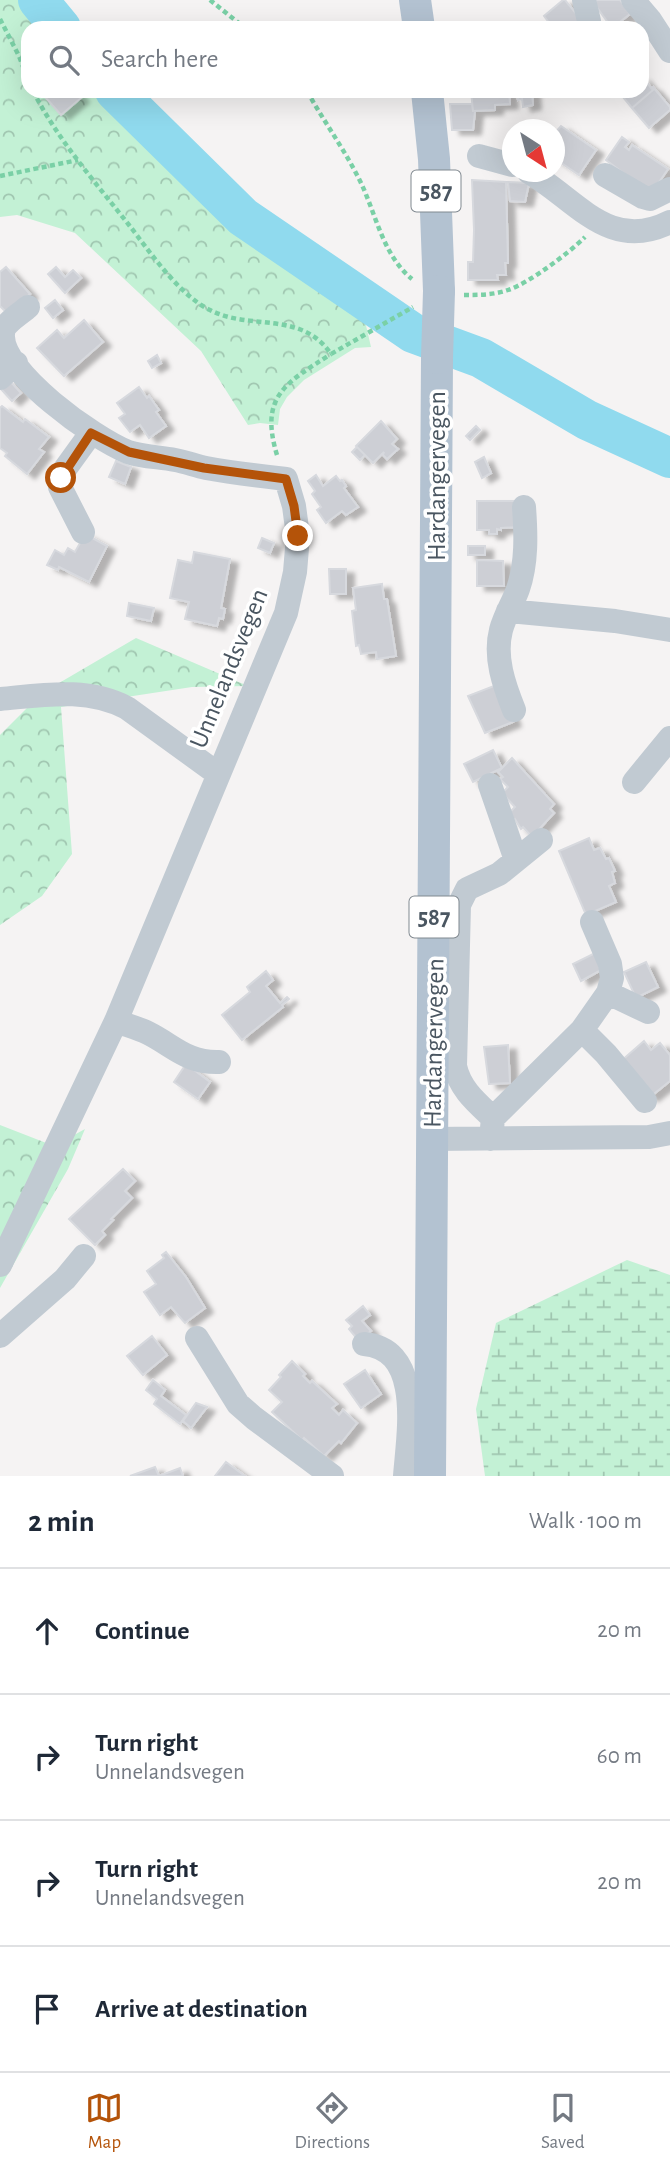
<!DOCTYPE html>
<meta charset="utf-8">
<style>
:root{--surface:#fff;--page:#f2f2f3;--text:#1f2937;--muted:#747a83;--line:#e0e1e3;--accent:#b45309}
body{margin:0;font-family:"Alegreya Sans",sans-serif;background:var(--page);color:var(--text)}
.compass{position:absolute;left:502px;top:119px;width:63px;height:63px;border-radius:50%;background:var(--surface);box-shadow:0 7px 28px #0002;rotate:144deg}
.stop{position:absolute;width:21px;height:21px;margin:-16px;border:5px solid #b45309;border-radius:50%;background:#fff}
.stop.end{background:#b45309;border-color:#fff;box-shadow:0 2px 7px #0008}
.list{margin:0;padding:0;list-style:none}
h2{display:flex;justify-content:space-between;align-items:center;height:91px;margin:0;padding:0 28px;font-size:30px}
h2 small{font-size:23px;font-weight:400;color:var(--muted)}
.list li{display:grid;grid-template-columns:46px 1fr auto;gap:21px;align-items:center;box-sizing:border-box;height:126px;padding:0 28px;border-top:2px solid var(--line)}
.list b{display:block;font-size:26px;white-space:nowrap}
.list p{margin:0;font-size:23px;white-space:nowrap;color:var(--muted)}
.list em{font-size:23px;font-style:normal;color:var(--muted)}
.icon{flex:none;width:38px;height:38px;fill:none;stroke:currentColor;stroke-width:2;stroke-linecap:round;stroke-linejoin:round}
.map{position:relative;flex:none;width:670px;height:1476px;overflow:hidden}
.search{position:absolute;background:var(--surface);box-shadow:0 7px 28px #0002;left:21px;right:21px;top:21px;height:77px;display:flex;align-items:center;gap:18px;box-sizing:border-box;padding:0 24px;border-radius:21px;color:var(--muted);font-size:26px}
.sheet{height:595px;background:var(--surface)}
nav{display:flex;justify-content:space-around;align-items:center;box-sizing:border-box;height:98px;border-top:2px solid var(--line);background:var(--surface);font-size:19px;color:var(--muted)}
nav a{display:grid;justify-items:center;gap:4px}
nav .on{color:var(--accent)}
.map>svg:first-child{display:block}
.forest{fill:url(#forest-crowns)}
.wetland{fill:url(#wetland-marsh)}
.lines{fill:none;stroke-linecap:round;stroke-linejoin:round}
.river{stroke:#90daee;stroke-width:40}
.building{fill:#cdcfd5;stroke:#d7d9de;stroke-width:2;filter:url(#shadow)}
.path{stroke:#7ad0a6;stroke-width:4.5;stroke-dasharray:5 3.5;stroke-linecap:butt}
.minor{stroke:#c1cad2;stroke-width:24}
.major{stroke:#b3c2d1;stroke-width:32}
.major-bridge{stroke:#b3c2d1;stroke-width:32}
.route{stroke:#b45309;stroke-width:9}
.labels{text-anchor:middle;stroke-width:7;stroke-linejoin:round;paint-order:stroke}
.shield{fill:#fff;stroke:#808990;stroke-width:2}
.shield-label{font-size:24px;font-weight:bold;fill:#4a5661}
.street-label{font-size:26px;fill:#4a5661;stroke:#fff}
</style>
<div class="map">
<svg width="670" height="1476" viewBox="0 0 670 1476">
<defs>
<pattern id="forest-crowns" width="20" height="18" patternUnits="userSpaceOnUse" patternTransform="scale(1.75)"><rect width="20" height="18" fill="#c3f1d5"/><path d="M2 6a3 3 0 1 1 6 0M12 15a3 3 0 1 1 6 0" fill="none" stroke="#a0c6b0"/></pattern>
<pattern id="wetland-marsh" width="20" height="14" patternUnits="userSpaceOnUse" patternTransform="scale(1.75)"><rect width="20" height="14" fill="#c3f1d5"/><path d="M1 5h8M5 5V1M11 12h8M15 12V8" fill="none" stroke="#a0c6b0"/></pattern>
<filter id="shadow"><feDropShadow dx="8" dy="4.5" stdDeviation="2" flood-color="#0004"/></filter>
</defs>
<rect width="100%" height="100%" fill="#f5f3f3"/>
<path class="forest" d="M0 0H52L74 28H28V91H133L361 304 371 347 355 348 304 380 287 397 280 409 278 425 260 423 248 425 201 351 75 233 17 215 0 217Z
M136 638 248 686 192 687 61 707 72 854 42 896 0 925V735L42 693Z
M0 1125 54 1146 85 1129 68 1169 0 1288Z"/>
<path class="wetland" d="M627 1260 670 1275V1476H485L476 1409 496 1323Z"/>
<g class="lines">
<path class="river" d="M38 0 61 28
M115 91 243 217 413 333 481 358 587 420 670 458"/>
</g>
<path class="building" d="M563 0H565L588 28H553L544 16Z
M597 0H620L630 14 612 28 593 2Z
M642 77 653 90 632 108 618 91H642Z
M653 87 670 107V110L649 128 632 108 653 90 651 88Z
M54 91H75L81 98 61 115 46 98Z
M471 91H509L510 104 495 105V110L473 111Z
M517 91H532L533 105 523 107 522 99 518 100Z
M450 104H472L473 111H475L473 130H452Z
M561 126 596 150 579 175 554 158V134Z
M622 137 629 142 625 147 629 150 632 145 668 169 651 194 606 160Z
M472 180 506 182 508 263H505L506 275H497L498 280H468V262H473L474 230Z
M508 182 529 183 525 202 510 201Z
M6 267 30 294 8 314 0 306V272Z
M56 267 65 277 73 270 81 278 65 293 48 274Z
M55 300 63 310 53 318 45 308Z
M84 320 103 342 64 376 37 348 57 330 64 338Z
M157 355 161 363 152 368 148 361Z
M8 379 21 393 12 401 0 388Z
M139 387 147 398 149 396 159 410 156 412 166 426 149 438 140 425 130 432 119 418 125 414 117 403Z
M2 406 23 422 25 419 49 437 39 449 44 452 27 474 5 456 7 453 0 448V408Z
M381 421 397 439 392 444 398 449 387 459 383 455 384 452 373 463 356 446Z
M476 426 480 430 470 440 466 436Z
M357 447 365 455 360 460 352 452Z
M484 457 491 473 482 478 475 462Z
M116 461 131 467 125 484 109 477Z
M316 475 323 486 336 476 340 481 342 480 346 486 344 488 358 507 346 515 342 511 326 523 317 510 321 507 312 494 315 491 308 481Z
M477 501H522V527L501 528V530L497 529V534H489V530H477Z
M85 534 107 546 89 582 59 567 58 570 47 565 55 550 64 555 68 548 75 552Z
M262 538 274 543 270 553 258 548Z
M468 546H485V555H468Z
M194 552 230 559 221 608 225 609 223 619 219 618 217 626 185 619 189 602 170 598 178 560 192 563Z
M477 560 503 561 504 586H477Z
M329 569H346V594H330Z
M382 584 384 599H387L396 656 377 659 376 652 361 654 359 645 356 646 352 611 356 610 353 588Z
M129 603 154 608 151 621 127 616Z
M499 684 513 722 485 733 468 696Z
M493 750 502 768 473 782 464 764Z
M512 758 554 804 550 809 554 813 532 837 523 827 521 829 515 819 513 821 507 815 515 807 502 793 508 787 500 779 503 777 498 772Z
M589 838 594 850 600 848 606 859 609 858 615 871 612 872 615 883 609 886 616 902 586 915 559 851Z
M595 953 603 969 581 981 573 964Z
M646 962 658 987 636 998 624 972Z
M266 971 273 980 266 986 280 1003 287 997 289 999 282 1005 283 1007 242 1040 222 1015 250 992 247 987Z
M644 1041 651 1050 660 1043 670 1055V1081L650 1097 621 1061Z
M508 1045 510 1083 489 1084 484 1047Z
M186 1064 210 1082 198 1099 174 1082Z
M123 1169 135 1181 125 1191 132 1198 111 1219 113 1220 102 1231 105 1235 95 1245 69 1219Z
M166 1252 186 1277 205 1308 185 1323 171 1307 160 1315 144 1292 156 1284 147 1271 164 1258 162 1255Z
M363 1306 370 1315 362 1321 371 1331 359 1341 349 1329 352 1326 346 1320Z
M152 1336 167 1355 143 1375 127 1356Z
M292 1361 305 1374 303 1376 310 1383 312 1381 337 1404 332 1408 339 1415 343 1410 357 1423 341 1443 339 1441 324 1456 304 1438 302 1440 272 1412 282 1402 269 1390 281 1377 279 1375Z
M365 1370 381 1394 361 1408 344 1384Z
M153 1380 165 1390 161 1396 186 1415 180 1424 154 1404 157 1399 146 1390Z
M196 1403 207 1407 191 1428 183 1421Z
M226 1462 245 1476H215Z
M155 1467 159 1476 180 1468 183 1476H130Z"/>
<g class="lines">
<path class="path" d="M210 0 245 28
M0 19 19 56 28 80
M33 91C58 140 95 182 129 225 150 252 179 295 210 310 250 331 301 310 331 354L413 307
M307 91C323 120 342 146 357 175 375 208 381 254 412 279
M0 176 78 160
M464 295C479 295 494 295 508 290 529 283 569 253 585 237
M277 455C259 396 286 383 331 354"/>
<path class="minor" d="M584 0 589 21
M633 0 650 20 670 51
M479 156 512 165
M529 172C576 199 609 253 670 222
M605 175 643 197 650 199 670 189
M0 378 16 363
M83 532 60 487 65 469 91 433
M508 611 615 621 670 630
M0 699C44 695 87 687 127 708L218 774
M514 710C504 685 494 657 501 630 505 615 513 603 518 589 527 563 526 534 524 507
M634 782 670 738
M490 785 516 860
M608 993 648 1012
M116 1021C126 1025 138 1028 148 1033 174 1046 187 1063 219 1062
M582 1030 606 1054 645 1101
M493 1118C476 1102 460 1089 455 1066L459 905 467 889 499 874 541 840
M432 1139 649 1137 670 1133
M491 1139 493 1118 582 1030 608 993 612 978 610 964 592 922
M0 1265 116 1021 286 613 295 572 298 536 294 506 286 479C260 476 233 473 206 468 196 466 186 462 175 460 160 457 143 457 128 452 95 439 0 372 3 334 3 324 20 314 28 307
M0 1336 65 1279 84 1256
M197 1338 238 1404 254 1418 332 1476
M364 1344C424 1349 408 1435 405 1476"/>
<path class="major" d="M415 0 419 28
M427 91 434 159 439 291
M430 1476 437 358"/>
<path class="major-bridge" d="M437 358 439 291"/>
</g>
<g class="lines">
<path class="route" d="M61 478 91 433 129 452 204 468 286 479 294 506 298 536"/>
</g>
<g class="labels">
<g class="shield">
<rect x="411.5" y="170.5" width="49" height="41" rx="5"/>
<rect x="409.5" y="896.5" width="49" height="41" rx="5"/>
</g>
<g class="shield-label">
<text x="436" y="199">587</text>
<text x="434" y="925">587</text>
</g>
<g class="street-label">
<text transform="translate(436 476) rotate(-90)" y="9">Hardangervegen</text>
<text transform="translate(228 668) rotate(-68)" y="9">Unnelandsvegen</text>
<text transform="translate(433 1043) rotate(-89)" y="9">Hardangervegen</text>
</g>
</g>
</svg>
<svg class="compass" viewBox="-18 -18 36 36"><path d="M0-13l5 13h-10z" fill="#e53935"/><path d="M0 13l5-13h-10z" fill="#747a83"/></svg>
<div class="stop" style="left:61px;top:478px"></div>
<div class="stop end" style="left:298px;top:536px"></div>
<div class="search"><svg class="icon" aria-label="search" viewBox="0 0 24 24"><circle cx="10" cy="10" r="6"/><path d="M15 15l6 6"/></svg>Search here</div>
</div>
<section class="sheet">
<h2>2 min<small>Walk · 100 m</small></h2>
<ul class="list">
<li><svg class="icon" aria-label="ahead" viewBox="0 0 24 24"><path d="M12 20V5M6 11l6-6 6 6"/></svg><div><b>Continue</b></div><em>20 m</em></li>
<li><svg class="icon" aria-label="right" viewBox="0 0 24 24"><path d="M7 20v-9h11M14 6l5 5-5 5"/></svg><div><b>Turn right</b><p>Unnelandsvegen</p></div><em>60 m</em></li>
<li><svg class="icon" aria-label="right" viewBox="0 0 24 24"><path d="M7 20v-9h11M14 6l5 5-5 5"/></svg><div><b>Turn right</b><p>Unnelandsvegen</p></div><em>20 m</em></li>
<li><svg class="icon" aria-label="arrive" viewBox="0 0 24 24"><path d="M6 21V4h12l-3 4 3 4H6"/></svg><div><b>Arrive at destination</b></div></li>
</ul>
</section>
<nav>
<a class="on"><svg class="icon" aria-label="map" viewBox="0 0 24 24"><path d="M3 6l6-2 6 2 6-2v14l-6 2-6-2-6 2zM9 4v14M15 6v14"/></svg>Map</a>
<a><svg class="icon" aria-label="directions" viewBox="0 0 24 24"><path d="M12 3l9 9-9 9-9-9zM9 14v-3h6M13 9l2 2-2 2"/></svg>Directions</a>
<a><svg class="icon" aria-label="saved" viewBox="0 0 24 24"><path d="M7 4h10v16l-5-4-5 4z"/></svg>Saved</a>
</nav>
